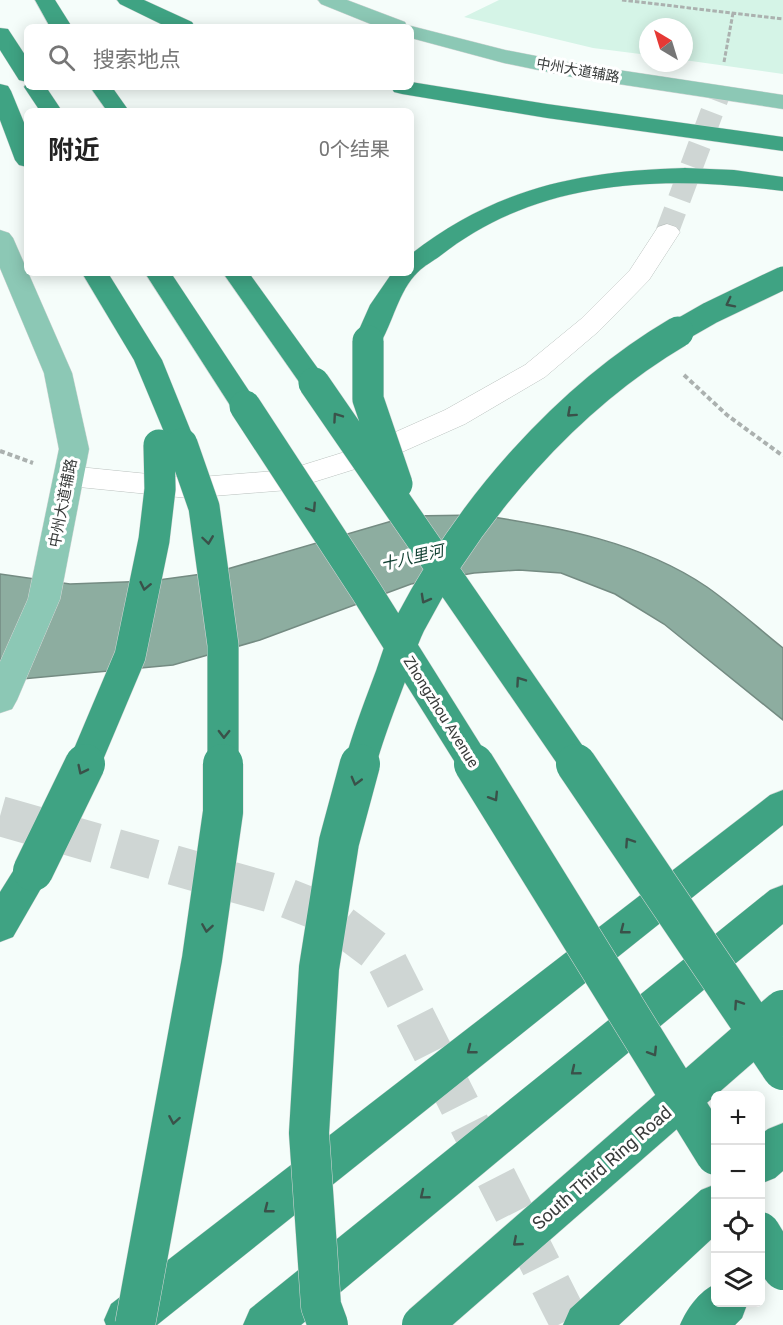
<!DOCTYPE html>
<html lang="zh">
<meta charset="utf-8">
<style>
:root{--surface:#fff;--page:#f2f2f2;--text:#222;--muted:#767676;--line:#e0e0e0}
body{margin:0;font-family:Roboto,"Noto Sans SC",sans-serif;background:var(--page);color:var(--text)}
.controls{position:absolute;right:18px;bottom:18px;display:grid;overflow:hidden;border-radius:9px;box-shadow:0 3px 15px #0003}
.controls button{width:54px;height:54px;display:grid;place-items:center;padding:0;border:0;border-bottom:2px solid var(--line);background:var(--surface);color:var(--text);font:30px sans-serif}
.compass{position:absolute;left:639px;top:18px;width:54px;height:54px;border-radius:50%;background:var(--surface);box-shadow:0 3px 15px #0003;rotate:322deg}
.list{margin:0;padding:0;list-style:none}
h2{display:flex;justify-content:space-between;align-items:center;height:78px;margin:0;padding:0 24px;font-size:26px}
h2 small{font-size:20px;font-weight:400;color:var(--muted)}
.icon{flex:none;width:33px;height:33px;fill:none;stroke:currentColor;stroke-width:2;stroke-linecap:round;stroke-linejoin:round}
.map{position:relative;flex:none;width:783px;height:1325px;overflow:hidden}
.search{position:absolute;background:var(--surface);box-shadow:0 3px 15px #0003;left:24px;top:24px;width:390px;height:66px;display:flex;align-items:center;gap:15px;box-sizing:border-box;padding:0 21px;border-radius:9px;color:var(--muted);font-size:22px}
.panel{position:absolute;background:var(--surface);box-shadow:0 3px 15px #0003;left:24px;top:108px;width:390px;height:168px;border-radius:9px}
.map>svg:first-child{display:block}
.green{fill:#d5f4e7}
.water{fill:#8dada0;stroke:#748b82;stroke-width:1.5}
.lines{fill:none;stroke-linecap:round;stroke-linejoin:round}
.minor-tunnel-far1{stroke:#cfd6d4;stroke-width:23;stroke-dasharray:23 12;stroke-linecap:butt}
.minor-tunnel{stroke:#cfd6d4;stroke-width:40;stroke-dasharray:40 20;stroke-linecap:butt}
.minor-casing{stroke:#bbc2bf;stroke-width:1}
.major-casing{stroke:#d7d8d8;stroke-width:1}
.highway-casing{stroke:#d7d8d8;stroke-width:1}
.path-far1{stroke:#abb1af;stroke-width:3;stroke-dasharray:4.5 2;stroke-linecap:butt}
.path{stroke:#abb1af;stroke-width:4;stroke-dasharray:5 3;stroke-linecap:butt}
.minor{fill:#fff;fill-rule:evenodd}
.major{fill:#8cc8b5;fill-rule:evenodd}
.highway{fill:#3fa383;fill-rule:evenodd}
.highway-bridge-far2-casing{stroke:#d7d8d8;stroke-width:24;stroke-linecap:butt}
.highway-bridge-far1-casing{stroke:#d7d8d8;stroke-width:32;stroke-linecap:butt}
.highway-bridge-casing{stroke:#d7d8d8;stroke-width:41;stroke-linecap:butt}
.highway-bridge-far2{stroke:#3fa383;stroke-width:23}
.highway-bridge-far1{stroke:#3fa383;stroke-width:31}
.highway-bridge{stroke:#3fa383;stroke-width:40}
.oneway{stroke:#3a5149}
.labels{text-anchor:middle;stroke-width:6;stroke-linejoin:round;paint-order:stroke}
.far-street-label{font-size:14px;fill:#393c3b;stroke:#fff}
.street-label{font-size:15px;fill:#393c3b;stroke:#fff}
.water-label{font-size:16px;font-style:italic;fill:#0f3e30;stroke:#fff}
.near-street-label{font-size:18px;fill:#393c3b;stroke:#fff}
</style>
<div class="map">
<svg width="783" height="1325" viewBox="0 0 783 1325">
<rect width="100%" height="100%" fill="#f5fdfa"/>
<path class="green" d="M499 0H783V74L684 60V27H648V55L593 48 464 17Z"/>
<path class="water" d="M480 515C559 527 641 542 707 587 734 606 758 628 783 648V720L664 624 615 594 561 573 519 570 474 573 411 584 260 640 173 665 0 681V574L70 584 151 581 217 572 409 516Z"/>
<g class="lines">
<path class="minor-tunnel-far1" d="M667 232 719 93"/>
<path class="minor-tunnel" d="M0 816 279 895 325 913 385 958 571 1325"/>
<g class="minor-casing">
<path id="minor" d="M667 224 676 227 680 232 649 280 599 331 545 377 465 424 384 460 288 490 188 498 69 486 59 483 54 476 59 469 69 466 188 478 287 470 364 446 445 410 525 365 581 319 630 270 658 227Z"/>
</g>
<g class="major-casing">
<path id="major" d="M318 0H347L405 22 407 27 411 26 505 50 572 63 783 95V109L572 77 504 63 411 38V27H378L321 4Z
M0 230 9 233 13 238 72 373 89 449 60 599 17 700 12 709 0 713V662L28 599 59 449 44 373 0 268Z"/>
</g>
<g class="highway-casing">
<path id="highway" d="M35 0H55L72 27H50Z
M117 0H144L192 22 195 27H167L120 4Z
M0 28 8 29 27 58V82L19 80 0 50Z
M27 82V87H46L62 111H40L24 87Z
M411 82 547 104 783 137V151L547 118 402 94 394 92 391 87H411Z
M0 84 8 86 11 91 27 130V167L19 165 15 160 0 120Z
M90 87H112L129 111H107Z
M685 168 734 170 783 177V191C663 175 539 178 440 256 433 261 424 266 418 272 398 291 393 324 378 347L368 349 358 347 354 341 370 305 392 273H411V254C496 188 579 171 685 168Z
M82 273H108L162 360 196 444 192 451 182 454 172 451 134 360Z
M145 273H171L259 406 255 413 245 415 235 413Z
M223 273H249L324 377 328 383 324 389 314 392 304 389Z
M783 790V825L157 1325H106L104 1320 111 1304 770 795Z
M33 855 46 860 51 871 13 937 0 942V892L20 860Z
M783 885V924L301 1325H243L250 1309 770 890Z
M783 1123V1171L775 1178 760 1184V1135L768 1129Z
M716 1184V1235L619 1325H563L570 1309 701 1190Z
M716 1284V1302H748L742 1318 735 1325H680C687 1309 699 1291 716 1284Z"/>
</g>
<path class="path-far1" d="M622 0 783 19
M724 62 733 13"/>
<path class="path" d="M684 375 727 415 783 456
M0 451 33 463"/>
<use href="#minor" class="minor"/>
<use href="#major" class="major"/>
<use href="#highway" class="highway"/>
<g class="highway-bridge-far2-casing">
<path id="highway-bridge-far2" d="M675 333 710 313 783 278"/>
</g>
<g class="highway-bridge-far1-casing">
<path id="highway-bridge-far1" d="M368 341V399L397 484
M314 383 577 765
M245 406 366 591 475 765
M182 444 204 507 223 645V765
M84 765 130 656 154 540 160 489 159 445
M360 765C368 734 380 705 391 675 397 658 402 640 410 624 470 509 566 398 678 332"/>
</g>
<g class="highway-bridge-casing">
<path id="highway-bridge" d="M474 764 716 1155
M576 764 783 1070
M33 871 85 764
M760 1232 783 1270
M135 1325 202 959 223 812V764
M328 1325 321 1306 309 1133 319 968 339 842 360 764
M422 1325 783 1010"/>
</g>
<use href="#highway-bridge-far2" class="highway-bridge-far2"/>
<use href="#highway-bridge-far1" class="highway-bridge-far1"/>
<use href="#highway-bridge" class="highway-bridge"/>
</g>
<defs><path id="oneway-chevron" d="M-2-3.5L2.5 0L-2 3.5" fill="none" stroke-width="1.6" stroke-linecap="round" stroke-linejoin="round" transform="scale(1.5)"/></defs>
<g class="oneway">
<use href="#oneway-chevron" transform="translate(730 303) rotate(153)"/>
<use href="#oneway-chevron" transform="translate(571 413) rotate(138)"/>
<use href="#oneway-chevron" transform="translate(337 417) rotate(-125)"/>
<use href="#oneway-chevron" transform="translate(312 508) rotate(57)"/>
<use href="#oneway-chevron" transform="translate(208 540) rotate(82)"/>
<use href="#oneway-chevron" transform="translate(145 586) rotate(102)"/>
<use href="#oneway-chevron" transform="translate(425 599) rotate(119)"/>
<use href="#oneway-chevron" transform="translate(520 681) rotate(-125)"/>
<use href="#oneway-chevron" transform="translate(224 734) rotate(91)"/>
<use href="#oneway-chevron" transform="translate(82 770) rotate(116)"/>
<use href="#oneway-chevron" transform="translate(356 781) rotate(105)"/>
<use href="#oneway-chevron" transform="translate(494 797) rotate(58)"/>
<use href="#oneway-chevron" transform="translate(629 842) rotate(-124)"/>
<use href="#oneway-chevron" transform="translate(207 928) rotate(99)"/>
<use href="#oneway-chevron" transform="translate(624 930) rotate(142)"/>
<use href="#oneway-chevron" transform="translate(738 1004) rotate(-124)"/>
<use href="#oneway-chevron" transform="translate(471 1050) rotate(142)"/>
<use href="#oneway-chevron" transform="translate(653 1052) rotate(58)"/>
<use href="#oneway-chevron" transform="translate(575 1071) rotate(141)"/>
<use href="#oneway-chevron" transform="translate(174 1120) rotate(100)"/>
<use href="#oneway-chevron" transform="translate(424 1195) rotate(141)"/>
<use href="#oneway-chevron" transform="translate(268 1209) rotate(142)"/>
<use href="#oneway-chevron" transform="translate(517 1242) rotate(139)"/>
</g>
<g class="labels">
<g class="far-street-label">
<text transform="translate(578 70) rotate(10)" y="5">中州大道辅路</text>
</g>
<g class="street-label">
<text transform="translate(63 503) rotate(-79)" y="5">中州大道辅路</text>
<text transform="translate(441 712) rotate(58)" y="5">Zhongzhou Avenue</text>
</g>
<g class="water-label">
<text transform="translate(412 557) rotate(-13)" y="6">十八里河</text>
</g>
<g class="near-street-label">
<text transform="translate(602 1168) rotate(-41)" y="6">South Third Ring Road</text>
</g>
</g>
</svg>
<div class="controls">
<button>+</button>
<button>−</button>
<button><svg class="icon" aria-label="locate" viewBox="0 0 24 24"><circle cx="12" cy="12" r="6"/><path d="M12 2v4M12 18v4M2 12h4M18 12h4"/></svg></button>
<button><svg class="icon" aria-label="layers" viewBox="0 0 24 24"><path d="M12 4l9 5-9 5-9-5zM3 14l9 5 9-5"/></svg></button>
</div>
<svg class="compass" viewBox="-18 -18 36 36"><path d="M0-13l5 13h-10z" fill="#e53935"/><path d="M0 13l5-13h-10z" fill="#767676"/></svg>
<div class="search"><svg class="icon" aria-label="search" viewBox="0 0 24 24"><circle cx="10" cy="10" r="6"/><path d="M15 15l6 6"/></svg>搜索地点</div>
<section class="panel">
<h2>附近<small>0个结果</small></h2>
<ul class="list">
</ul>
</section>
</div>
